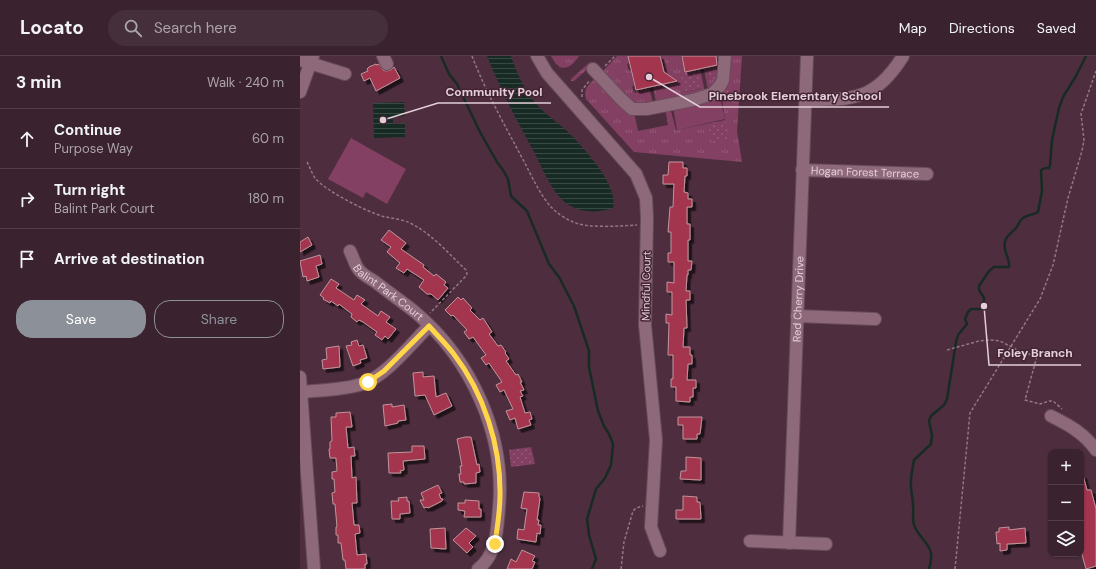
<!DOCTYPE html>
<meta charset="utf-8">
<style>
:root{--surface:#3a222e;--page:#452f3a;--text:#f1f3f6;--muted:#aba4aa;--line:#543f4a;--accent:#8c9099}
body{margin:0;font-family:"DM Sans",sans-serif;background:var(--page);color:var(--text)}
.controls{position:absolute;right:12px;bottom:12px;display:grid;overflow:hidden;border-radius:8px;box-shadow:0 1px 3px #0004}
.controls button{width:36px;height:36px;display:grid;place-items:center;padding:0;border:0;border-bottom:1px solid var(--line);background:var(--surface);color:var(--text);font:20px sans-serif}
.stop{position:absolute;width:12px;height:12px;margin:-9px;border:3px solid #ffd54a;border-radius:50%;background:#fff}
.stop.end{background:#ffd54a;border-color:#fff;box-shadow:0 1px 4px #0008}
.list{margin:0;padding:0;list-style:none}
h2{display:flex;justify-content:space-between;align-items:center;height:52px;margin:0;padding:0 16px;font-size:17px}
h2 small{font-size:13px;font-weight:400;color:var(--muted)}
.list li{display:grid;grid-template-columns:26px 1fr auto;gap:12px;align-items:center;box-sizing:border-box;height:60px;padding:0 16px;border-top:1px solid var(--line)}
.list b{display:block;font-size:15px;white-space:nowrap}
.list p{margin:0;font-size:13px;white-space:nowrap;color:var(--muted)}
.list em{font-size:13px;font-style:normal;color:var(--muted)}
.actions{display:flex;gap:8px;padding:12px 16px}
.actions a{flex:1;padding:9px 0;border:1px solid var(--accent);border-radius:16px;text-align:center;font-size:14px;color:var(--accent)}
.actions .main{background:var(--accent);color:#fff}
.icon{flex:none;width:22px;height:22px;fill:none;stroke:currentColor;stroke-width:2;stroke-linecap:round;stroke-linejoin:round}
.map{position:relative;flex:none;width:796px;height:513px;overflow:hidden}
header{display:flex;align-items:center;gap:24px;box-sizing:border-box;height:56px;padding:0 20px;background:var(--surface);border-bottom:1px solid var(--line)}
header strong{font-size:19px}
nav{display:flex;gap:22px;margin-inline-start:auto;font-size:14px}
.search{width:280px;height:36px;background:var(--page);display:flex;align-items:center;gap:10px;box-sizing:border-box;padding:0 14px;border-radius:22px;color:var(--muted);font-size:15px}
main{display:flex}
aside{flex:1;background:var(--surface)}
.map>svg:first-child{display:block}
.grass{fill:url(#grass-tufts)}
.park{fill:url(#park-dots)}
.garden{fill:#834063}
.water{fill:url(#water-rules)}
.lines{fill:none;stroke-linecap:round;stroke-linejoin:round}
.stream{stroke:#172b24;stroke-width:2.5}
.building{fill:#a33450;stroke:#c0959b;filter:url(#shadow)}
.minor-casing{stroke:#684c5b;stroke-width:14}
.path{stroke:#927784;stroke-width:1.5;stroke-dasharray:3 2;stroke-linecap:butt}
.minor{stroke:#8e697a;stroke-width:12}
.route{stroke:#ffd54a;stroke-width:5}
.labels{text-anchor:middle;stroke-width:3;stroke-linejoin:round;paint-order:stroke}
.street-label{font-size:11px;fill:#e4ced8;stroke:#432433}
.leader{fill:none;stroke:#e4ced8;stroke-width:1.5}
.callout-dot{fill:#e4ced8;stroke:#432433;stroke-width:1.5}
.callout-label{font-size:12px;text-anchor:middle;font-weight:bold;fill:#e4ced8;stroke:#432433;stroke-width:3;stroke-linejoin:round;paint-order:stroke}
</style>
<header>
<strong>Locato</strong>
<div class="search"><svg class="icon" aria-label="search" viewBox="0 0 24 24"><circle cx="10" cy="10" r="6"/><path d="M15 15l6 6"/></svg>Search here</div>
<nav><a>Map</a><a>Directions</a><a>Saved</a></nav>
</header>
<main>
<aside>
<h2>3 min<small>Walk · 240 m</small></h2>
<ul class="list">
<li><svg class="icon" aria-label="ahead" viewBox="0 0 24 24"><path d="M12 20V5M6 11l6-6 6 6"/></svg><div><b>Continue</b><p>Purpose Way</p></div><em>60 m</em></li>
<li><svg class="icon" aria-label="right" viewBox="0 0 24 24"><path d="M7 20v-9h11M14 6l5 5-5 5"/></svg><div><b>Turn right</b><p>Balint Park Court</p></div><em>180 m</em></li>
<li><svg class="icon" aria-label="arrive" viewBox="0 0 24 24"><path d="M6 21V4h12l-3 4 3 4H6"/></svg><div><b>Arrive at destination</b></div></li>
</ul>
<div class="actions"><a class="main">Save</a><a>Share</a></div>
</aside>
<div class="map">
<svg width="796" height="513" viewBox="0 0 796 513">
<defs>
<pattern id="grass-tufts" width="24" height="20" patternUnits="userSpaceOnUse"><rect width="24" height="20" fill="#834063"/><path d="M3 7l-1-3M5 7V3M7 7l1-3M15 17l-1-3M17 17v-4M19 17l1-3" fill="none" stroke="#945a79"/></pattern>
<pattern id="park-dots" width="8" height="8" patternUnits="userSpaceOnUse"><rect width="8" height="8" fill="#834063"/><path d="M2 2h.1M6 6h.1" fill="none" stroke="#945a79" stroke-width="1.8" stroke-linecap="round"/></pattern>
<pattern id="water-rules" width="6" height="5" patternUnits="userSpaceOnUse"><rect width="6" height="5" fill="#172b24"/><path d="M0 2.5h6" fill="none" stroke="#394943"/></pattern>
<filter id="shadow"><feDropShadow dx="3.5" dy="3.5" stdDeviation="0" flood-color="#0009"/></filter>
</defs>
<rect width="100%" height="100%" fill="#4e2e3e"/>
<path class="grass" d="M251 0H279C274 8 268 14 259 11V10L256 8Z
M317 0H328L329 7 327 8 329 15 331 14 334 30H332L334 37 340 36V34L349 32 353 47 334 49 302 16Z
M361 0H381L385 15 384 35 385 36 401 33 398 13H400L405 36 356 46 353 31 367 27Z
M417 0H421L420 23 408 34 404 13H407L409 24 419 19Z
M429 0H442L437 75 442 106 334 96 286 43C283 32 289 28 297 21L334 56 338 75 368 69 365 52 370 51 376 74 425 64 421 35Z
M290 6 293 7 292 9 274 25H271V23Z"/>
<path class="park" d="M417 9 419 19 417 23 409 24 407 11Z
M398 13 403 32 385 36 380 23 384 20 383 16Z
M426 66 429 84 412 87 408 69Z
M231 391 235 408 211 411 209 394Z"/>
<path class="garden" d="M420 42 425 63 377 74 373 51Z
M51 82 106 113 87 148 66 136 63 142 28 123Z"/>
<path class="water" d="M187 0H211C216 15 223 31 233 44 242 56 256 65 267 75 283 91 319 129 313 152 299 157 282 157 269 149 253 140 242 111 234 96 217 65 200 33 187 0Z
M104 46 105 60 93 61V68L105 67V81L74 82 73 47Z"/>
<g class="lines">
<path class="stream" d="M141 0 149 18 157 28 180 76 197 106 203 114 208 123 211 140 227 155 249 208 259 221 274 250 289 295V311L298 355 304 370 309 378 313 388 311 409 305 422 296 433 287 463 289 479 296 503 292 513
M629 513C637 488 621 487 614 469 612 463 614 456 613 450 613 443 611 436 611 429 610 421 613 412 614 404L631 388 632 379 629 365 631 360 644 349 647 343 656 286 658 279 667 268 665 263 668 256 671 253H681L684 250V242L679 234V230L689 215 694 211H709C710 204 706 200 705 193 703 181 709 180 716 172 719 169 719 164 723 162 727 159 733 159 738 156L742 135 741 114 745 112H749L750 109 752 84 759 52 763 41 776 20 786 0"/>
</g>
<path class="building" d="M328 0H360L364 16 377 25 336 34Z
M382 0H416L417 9 385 16Z
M76 8V9L79 8 83 14 86 15 91 14 94 11 100 22 76 35 70 22 64 25 61 18 68 15 67 13 69 11Z
M369 106H383V112H387V120H385L384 136 388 137V143H392V151H387V168H390V184H388V205H392L391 214H388V219H387L386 235H390V244H386L387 272H384L383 291H390V299H392V308H388L387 324H396V332H393V341H390V346L376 345V331H371V323H373V299H368L369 267H366V258L372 259V236H367V226L374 227V206H368V197H371V176H368L370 151H373L374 128H363V119H368Z
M89 174 106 187 101 193 124 209 123 211 134 220 136 218 146 226 144 229 148 232 138 244 131 238H127L119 231 124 224 107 213 104 217 96 212 100 207 87 196 91 191 81 184Z
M8 181 12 189 0 196V186Z
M20 199 22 208 16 210 19 221 7 225 6 220 3 221 0 205Z
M31 223 39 228 36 232 54 244 57 239 65 244 61 248 78 260 81 255 90 261 86 266 96 273 88 283 85 280 82 284 75 279 77 276 63 266 59 264 57 266 51 261 52 258 39 248 38 250 31 245 30 247 23 243 24 242 20 239Z
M158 241 161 244 163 242 172 252 170 254 180 264 183 262 192 276 189 278 198 290 201 289 206 296 205 297 209 303 206 305 216 319 218 318 222 326H220L224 334 220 335 223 340 220 341 225 357 230 356 232 363 229 364 231 369 218 373 215 362 210 364 206 355 213 353 204 334 200 336 196 329 202 326 189 307 186 309 181 302 186 299 173 281 169 283 164 276 167 274 153 259 151 260 145 254Z
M57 284 59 290 63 289 67 302 60 304 61 307 53 310 46 290 52 289 51 286Z
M39 290 40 311 23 313 22 304 27 303 26 292Z
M123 316V321L134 320 136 341 146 337 152 350 134 359 125 339 115 340 113 317Z
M92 348V351L104 349 106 364 98 365V367L85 370 83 349Z
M50 356 52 371H46L48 392 54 391 55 400H51L52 422 56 421 57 447H52L54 469H59L60 477 55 478 57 499 66 498 67 508H65V513H46L45 504H43L41 487H38V479H36V471H37L35 448H33L32 437 35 436 34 423H32V416L37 415 36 402H30L29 393H30V386L32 385 31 361H36V357Z
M378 361H402L400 378H397V383H383V369H378Z
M165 381H171L177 409 179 408 180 416 176 417V427L164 428V426H160L159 418H161L160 410H162L157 383Z
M112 390H124L125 403 103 405 104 414 100 415 101 417H89L88 397 112 396Z
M386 401 401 402V424L380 423 381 415H386Z
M783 419 787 434H791L796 453V510L786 513 781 495V420Z
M138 429 142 437 139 438 141 443H143L142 445 128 452 127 451 124 452 120 444H124L121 437Z
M224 436 239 437V441L240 442 237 464H239L238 469H241L240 478 237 477 236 486 217 483 218 473 224 474 227 453 221 452Z
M383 440 397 441V446H400L401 463H376V454H383Z
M107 441V445H109L110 457 100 458V463H92L91 445H99L98 442Z
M165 444 179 445V453H181V461H164L165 455 158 454V447H165Z
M709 471V474L725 472 726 487 707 488V494L700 495V487L697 488 696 476H699V472Z
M145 472 146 493 131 492 130 473Z
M166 472 176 480 169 487 173 491 167 497 153 484Z
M222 494 235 500 232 505 235 506 232 513H207L211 503 216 506Z"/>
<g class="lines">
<g class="minor-casing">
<g id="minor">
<path d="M83 0 87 8"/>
<path d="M237 0 247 17 336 118 346 142 347 162 345 269 356 384 351 471 360 495"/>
<path d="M0 4 45 18"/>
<path d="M293 13 321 43 332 53H347L393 44 412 38 420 30 423 24 425 0"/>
<path d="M0 36 13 0"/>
<path d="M505 44C553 44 576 44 603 0"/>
<path id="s1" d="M502 114 627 118"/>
<path id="s2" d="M50 195C53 201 55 209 59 214 62 218 69 222 74 225 87 235 101 245 115 256 171 303 206 379 199 452 197 473 197 499 178 513"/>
<path d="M497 260 575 263"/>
<path d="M0 321 14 513"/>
<path d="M2 336C22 334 43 334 62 328 86 320 111 288 129 270"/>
<path d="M751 360C769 369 784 377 796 394"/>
<path d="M450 485 526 488"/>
<path id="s3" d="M489 487 507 0"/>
</g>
</g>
<path class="path" d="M172 0C185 34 203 66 220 98 230 116 238 136 251 151 257 157 264 162 271 165 285 173 321 170 337 169
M305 10 315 0
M282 41V34L290 24
M7 106C10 111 12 118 15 122 26 135 60 152 76 158 88 163 101 162 112 168 133 179 149 198 166 214L167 218 166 220 130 257
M647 294 679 285 690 284 700 285 721 296 737 300 725 344 740 348 749 345H753L762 353
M321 513 324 486 333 455 336 452 343 450
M655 513 670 357 740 243 753 209 768 142 782 95 784 84 781 58 796 15"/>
<use href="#minor" class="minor"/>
</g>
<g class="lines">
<path class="route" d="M68 326 84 315 129 270C137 279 146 288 153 297 184 337 201 390 200 440 200 456 197 472 195 488"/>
</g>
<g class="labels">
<g class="street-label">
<text dy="4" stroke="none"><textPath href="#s1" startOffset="63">Hogan Forest Terrace</textPath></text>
<text transform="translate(346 230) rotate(-89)" y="4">Mindful Court</text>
<text dy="4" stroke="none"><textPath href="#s2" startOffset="58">Balint Park Court</textPath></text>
<text dy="4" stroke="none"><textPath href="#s3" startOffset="244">Red Cherry Drive</textPath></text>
</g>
</g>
<path class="leader" d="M83 64L138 47H251M349 21L400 51H589M684 250L689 309H781"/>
<g class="callout-dot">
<circle cx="83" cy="64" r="4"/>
<circle cx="349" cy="21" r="4"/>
<circle cx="684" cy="250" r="4"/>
</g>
<g class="callout-label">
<text x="194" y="40">Community Pool</text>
<text x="495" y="44">Pinebrook Elementary School</text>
<text x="735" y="301">Foley Branch</text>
</g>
</svg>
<div class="controls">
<button>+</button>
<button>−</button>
<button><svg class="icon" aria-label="layers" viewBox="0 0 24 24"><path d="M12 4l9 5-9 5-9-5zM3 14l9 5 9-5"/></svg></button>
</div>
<div class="stop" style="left:68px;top:326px"></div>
<div class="stop end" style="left:195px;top:488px"></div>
</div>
</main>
